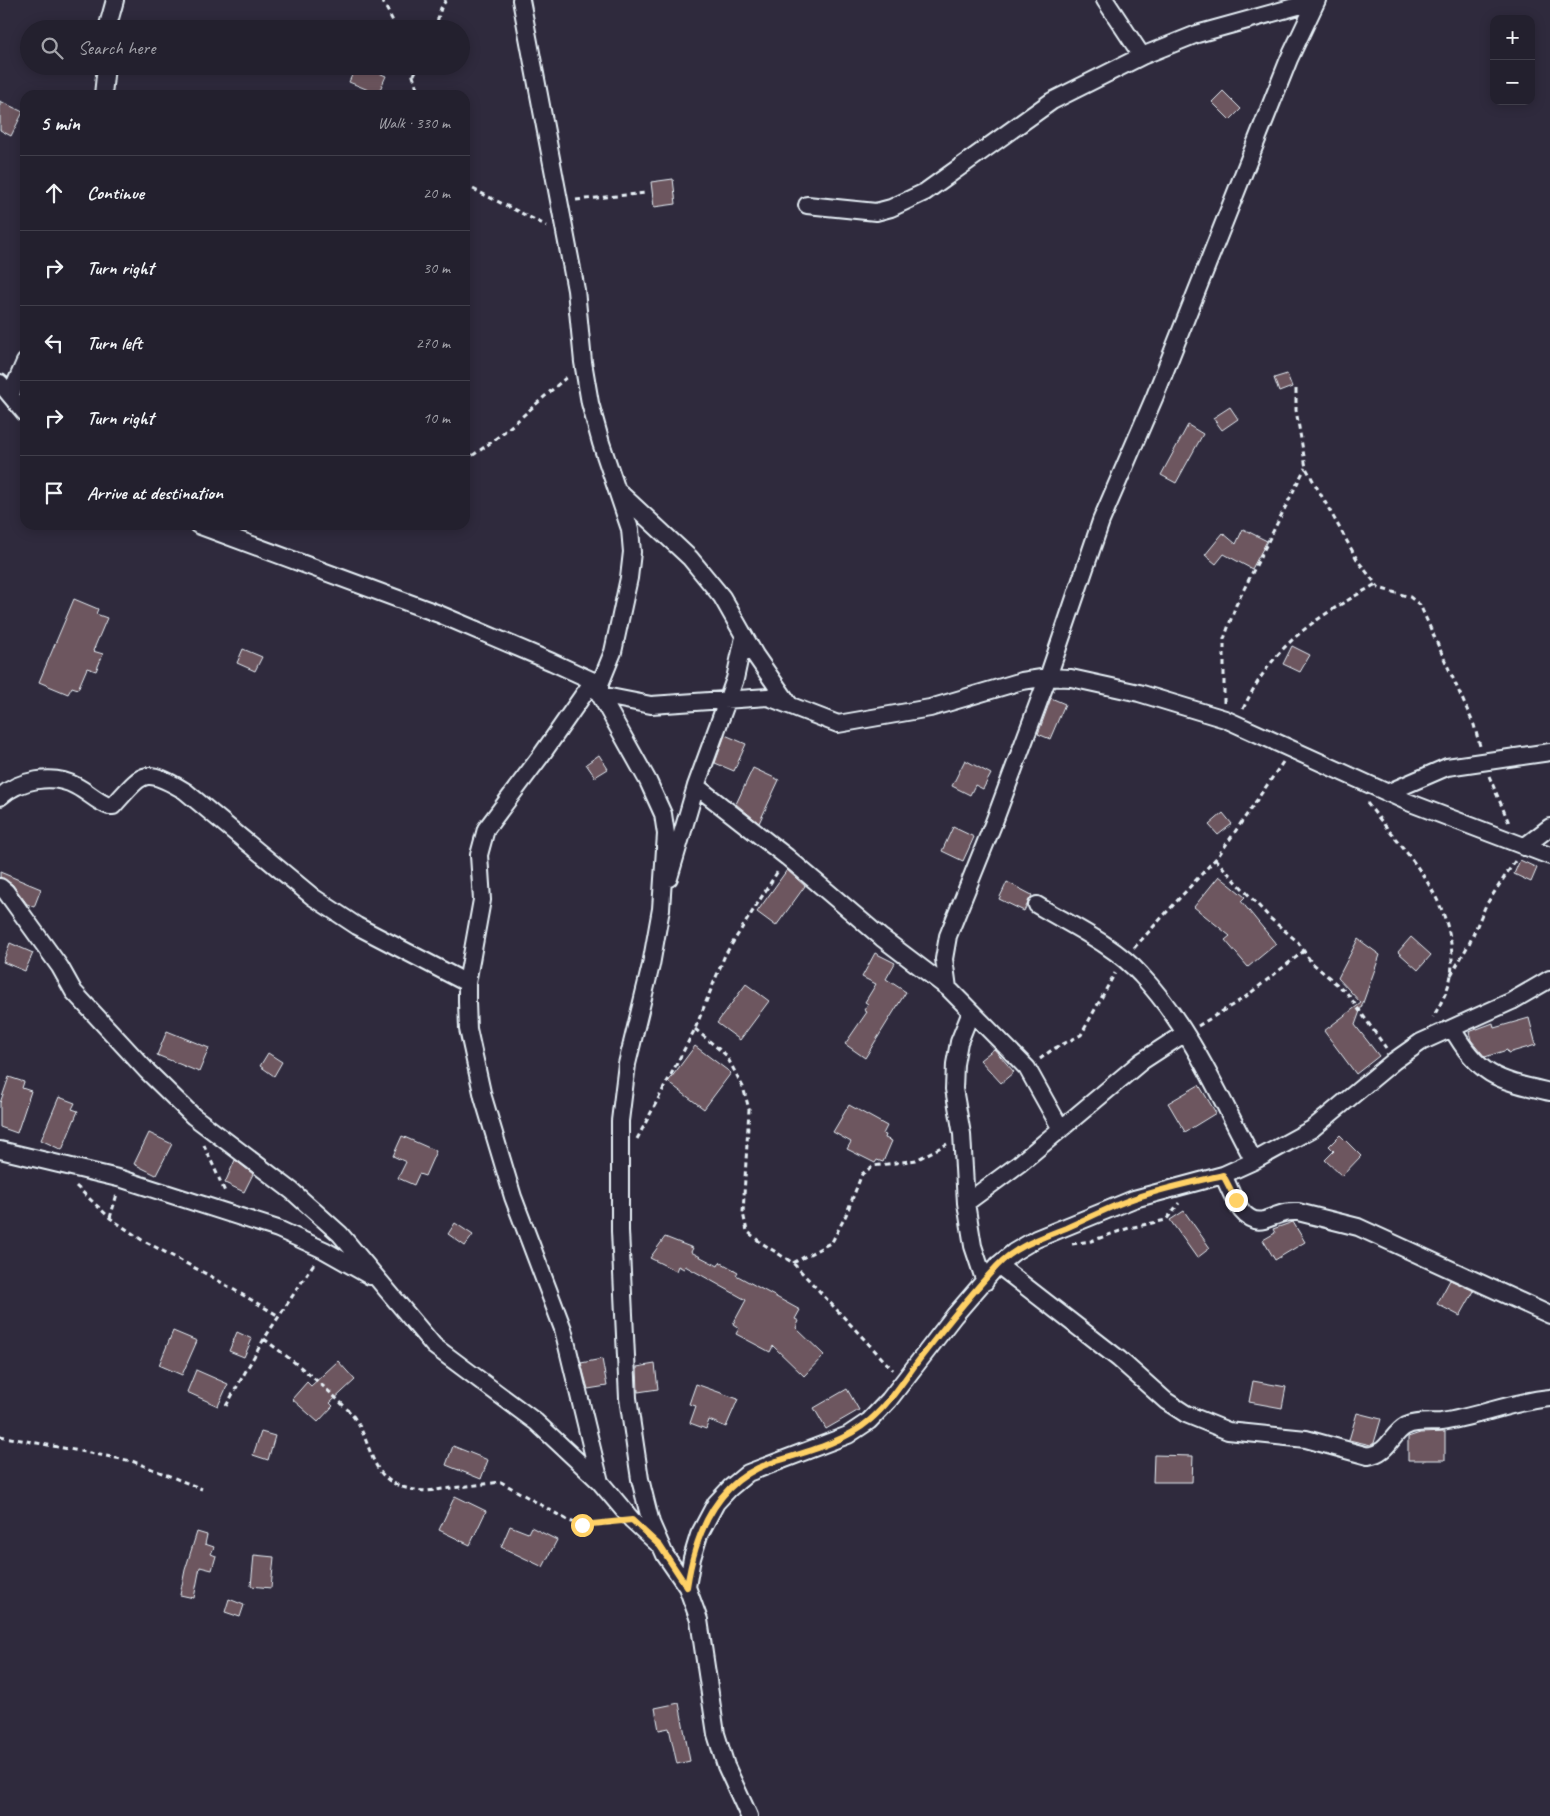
<!DOCTYPE html>
<meta charset="utf-8">
<style>
:root{--surface:#23202e;--page:#2f2d3a;--text:#f1f3f6;--muted:#a3a3aa;--line:#403e4a}
body{margin:0;font-family:Caveat,sans-serif;background:var(--page);color:var(--text)}
.controls{position:absolute;right:15px;top:15px;display:grid;overflow:hidden;border-radius:10px;box-shadow:0 2px 12px #0003}
.controls button{width:45px;height:45px;display:grid;place-items:center;padding:0;border:0;border-bottom:1px solid var(--line);background:var(--surface);color:var(--text);font:25px sans-serif}
.stop{position:absolute;width:15px;height:15px;margin:-11px;border:4px solid #ffd166;border-radius:50%;background:#fff}
.stop.end{background:#ffd166;border-color:#fff;box-shadow:0 1px 5px #0008}
.list{margin:0;padding:0;list-style:none}
h2{display:flex;justify-content:space-between;align-items:center;height:65px;margin:0;padding:0 20px;font-size:21px}
h2 small{font-size:16px;font-weight:400;color:var(--muted)}
.list li{display:grid;grid-template-columns:32px 1fr auto;gap:15px;align-items:center;box-sizing:border-box;height:75px;padding:0 20px;border-top:1px solid var(--line)}
.list b{display:block;font-size:19px;white-space:nowrap}
.list em{font-size:16px;font-style:normal;color:var(--muted)}
.icon{flex:none;width:28px;height:28px;fill:none;stroke:currentColor;stroke-width:2;stroke-linecap:round;stroke-linejoin:round}
.map{position:relative;flex:none;width:1550px;height:1816px;overflow:hidden}
.search{position:absolute;background:var(--surface);box-shadow:0 2px 12px #0003;left:20px;top:20px;width:450px;height:55px;display:flex;align-items:center;gap:12px;box-sizing:border-box;padding:0 18px;border-radius:28px;color:var(--muted);font-size:19px}
.panel{position:absolute;background:var(--surface);box-shadow:0 2px 12px #0003;left:20px;top:90px;width:450px;height:440px;border-radius:15px}
.map>svg:first-child{display:block}
.building{fill:#6d565f;stroke:#e8f1f8}
.lines{fill:none;stroke-linecap:round;stroke-linejoin:round}
.minor-casing{stroke:#e8f1f8;stroke-width:20}
.path{stroke:#e8f1f8;stroke-width:3;stroke-dasharray:5 4;stroke-linecap:butt}
.minor{stroke:#2f2a3d;stroke-width:16}
.route{stroke:#ffd166;stroke-width:6}
</style>
<div class="map">
<svg width="1550" height="1816" viewBox="0 0 1550 1816">
<rect width="100%" height="100%" fill="#2f2a3d"/>
<filter id="ink" filterUnits="userSpaceOnUse"><feTurbulence type="fractalNoise" baseFrequency=".02" numOctaves="2"/><feDisplacementMap in="SourceGraphic" scale="10" xChannelSelector="R" yChannelSelector="G"/><feConvolveMatrix kernelMatrix="1 2 1 2 8 2 1 2 1" color-interpolation-filters="sRGB"/></filter>
<g filter="url(#ink)">
<path class="building" d="M356 66H362L386 76 378 94 349 82Z
M1223 91 1241 109 1230 120 1212 102Z
M0 101 23 112 11 136 0 130Z
M673 179 676 204 654 207 651 182Z
M1287 374 1292 387 1279 392 1274 378Z
M1230 407 1238 419 1222 430 1213 418Z
M1188 425 1203 434 1176 483 1161 475Z
M1243 529 1267 541 1252 569 1224 554 1216 564 1205 555 1223 533 1236 544Z
M74 599 98 609 96 614 107 618 93 651 103 654 96 671 87 668 78 689 72 687 68 694 39 682Z
M1292 646 1310 655 1300 672 1283 664Z
M243 649 262 657 255 671 237 663Z
M1051 698 1065 704 1050 739 1038 734Z
M725 735 746 744 734 771 715 763Z
M599 755 608 769 595 777 586 764Z
M965 760 991 774 983 789 975 785 970 795 952 786Z
M753 768 779 780 759 823 736 804Z
M1223 813 1232 824 1218 835 1209 825Z
M953 827 974 837 963 861 942 851Z
M1520 860 1537 868 1531 882 1514 874Z
M787 870 805 886 776 926 757 912Z
M0 872 41 889 34 907 27 904 12 884 0 877Z
M1219 876 1245 897 1241 901 1276 944 1248 967 1225 940 1230 936 1194 907Z
M1007 882 1032 895 1024 911 999 899Z
M1411 937 1431 955 1418 970 1398 952Z
M1358 939 1380 955 1355 1025 1379 1056 1356 1074 1324 1031 1361 1003 1338 978Z
M10 943 33 953 25 971 3 962Z
M875 953 895 963 886 979 906 992 865 1058 845 1044 867 1012 864 1010 868 1004 865 1002 876 984 862 977Z
M746 984 769 1001 740 1040 717 1023Z
M1529 1018 1536 1045 1508 1053 1507 1050 1485 1057 1471 1040 1469 1032 1493 1023 1494 1028Z
M167 1031 209 1048 199 1072 157 1055Z
M695 1046 731 1073 704 1109 668 1082Z
M994 1049 1014 1072 1001 1083 980 1060Z
M268 1053 282 1062 274 1076 260 1066Z
M9 1077 24 1082 22 1088 31 1091 17 1133 0 1127V1103Z
M1199 1085 1216 1113 1185 1132 1168 1103Z
M59 1097 75 1103 72 1109 78 1111 62 1150 41 1140Z
M849 1105 887 1126 883 1134 886 1135 885 1138 892 1141 883 1162 877 1160 875 1163 847 1149 851 1142 833 1132Z
M149 1133 172 1144 156 1175 134 1164Z
M1340 1135 1361 1156 1342 1176 1325 1160 1334 1151 1329 1146Z
M402 1136 436 1151 425 1176 419 1174 414 1185 398 1178 406 1162 393 1156Z
M235 1160 253 1174 244 1192 225 1183Z
M1184 1211 1210 1248 1197 1258 1170 1220Z
M1293 1222 1305 1242 1275 1260 1263 1240 1275 1233 1273 1229Z
M455 1223 473 1235 465 1246 448 1234Z
M665 1237 693 1248 691 1252 718 1266 720 1262 738 1272 736 1275 800 1310 795 1319 799 1321 796 1328 824 1355 804 1376 773 1346 770 1352 736 1334 739 1328 733 1324 746 1300 685 1266 684 1269 678 1266 676 1271 650 1258Z
M1450 1280 1474 1291 1460 1316 1437 1304Z
M173 1331 197 1341 182 1375 159 1365Z
M237 1332 252 1339 244 1357 229 1351Z
M602 1359 607 1386 588 1389 581 1363Z
M338 1361 355 1380 330 1403 333 1406 318 1422 292 1399 307 1382 311 1386Z
M655 1364 658 1389 638 1392 637 1367Z
M196 1370 228 1384 218 1406 187 1392Z
M1253 1381 1286 1387 1282 1408 1249 1402Z
M696 1384 738 1399 726 1427 709 1420 706 1429 690 1423 696 1406 689 1404Z
M847 1389 859 1410 826 1429 814 1408Z
M1357 1413 1381 1419 1374 1443 1371 1445 1349 1440Z
M261 1432 275 1436 268 1460 253 1455Z
M1445 1432V1460H1408V1437L1420 1433Z
M453 1446 488 1460 481 1479 446 1465Z
M1154 1455 1193 1456 1192 1482H1153Z
M455 1496 486 1511 470 1545 439 1530Z
M510 1526 528 1533 531 1527 557 1540 543 1567 501 1547Z
M197 1532 207 1535 205 1544 214 1547 211 1554 216 1556 212 1570 200 1567 194 1598 180 1595 185 1570Z
M254 1555 274 1557 271 1588 251 1586Z
M229 1599 244 1605 240 1617 225 1612Z
M679 1703 690 1761 677 1764 669 1728 659 1730 655 1708Z"/>
<g class="lines">
<g class="minor-casing">
<path id="minor" d="M521 0 576 290 583 362 590 403 601 443 630 529 632 552 629 578 613 652 600 684V695L648 781 663 814 666 834 661 909 651 965 627 1064 620 1121V1231L628 1398 640 1479 651 1523 665 1555 687 1587 699 1620 716 1734 726 1766 749 1816
M1105 0 1142 56
M107 29 115 0
M103 95 106 66
M807 205 876 212 891 208 925 192 1052 101 1142 56 1197 34 1316 1
M0 383 25 413
M11 394 25 362
M618 491 690 558 722 597 755 655 789 704
M198 525 439 614 552 662 600 684
M593 681 540 757 486 829 479 855 482 900 467 983V1002L468 1029 483 1097 513 1197 563 1329 600 1482
M600 695 651 705 768 697 838 724 930 708 1022 681 1048 677 1071 678 1139 693 1225 719 1408 802 1550 856
M696 786 787 857 882 938 948 988
M1387 793 1447 767 1550 752
M0 797C19 780 53 773 76 786 88 792 97 802 109 806H113C143 773 143 766 185 791L313 897 357 926 467 983
M1524 847 1550 827
M669 878 696 786 735 679 744 637
M0 887 6 892 60 967 74 992 147 1071 193 1116 292 1191 340 1234 434 1346 536 1422 600 1482 632 1520 657 1543
M1037 905C1072 926 1114 945 1141 975 1191 1028 1220 1098 1254 1161
M971 1012 959 1042 955 1064 954 1089 962 1134 966 1203 973 1246 985 1282
M1452 1028C1479 1077 1498 1080 1550 1092
M1061 1129 1027 1068 948 988 944 959 948 936 994 822 1048 677 1101 521 1155 396 1289 59 1317 0
M0 1150 122 1179 278 1229 324 1250 370 1276
M1223 1175C1231 1190 1241 1226 1264 1220 1276 1216 1284 1211 1298 1212L1358 1227 1550 1315
M966 1203 1019 1164 1142 1061 1185 1033
M998 1265 1119 1359 1166 1401 1186 1414 1228 1431 1306 1439 1368 1456C1389 1453 1391 1434 1406 1426 1416 1421 1430 1423 1441 1422 1477 1417 1514 1401 1550 1398
M687 1587 692 1558 699 1535 716 1503 730 1488 748 1473 848 1435 869 1421 889 1400 954 1316 998 1265 1014 1252 1036 1239 1134 1199 1223 1175 1254 1161 1312 1129 1394 1061 1421 1042 1512 1001 1550 979"/>
</g>
<path class="path" d="M382 0 397 29
M435 29 441 8 446 0
M410 66 417 89 416 95
M414 75 418 66
M465 185 547 226
M576 200 647 193
M1296 389V410L1306 468 1358 561 1379 588 1410 597 1420 605 1474 725 1480 746
M465 460C503 437 535 404 569 375
M1224 703V639L1236 605 1305 468
M1243 709C1275 642 1314 619 1376 584
M1489 776 1509 823
M1367 803C1406 854 1460 904 1451 975 1449 989 1440 1005 1433 1017
M1215 859 1271 919 1298 942 1311 962 1347 993 1386 1048
M1134 948 1219 855 1283 762
M1451 975 1469 944 1486 905 1515 861
M1198 1026 1244 998 1304 951
M695 1029 726 1055 743 1087 749 1109 743 1213 747 1231 760 1242 793 1263 893 1370
M1040 1059 1053 1049 1081 1035 1115 973
M637 1139 695 1029 725 955 778 871
M204 1145 226 1194
M76 1186 110 1218 142 1240 212 1277 279 1316
M110 1218 117 1194
M1072 1244 1091 1241 1129 1228 1166 1220 1179 1203
M793 1263 832 1242 846 1215 862 1174 873 1166 916 1160 947 1144
M264 1339C293 1361 322 1383 348 1410 379 1443 361 1488 427 1491L501 1482 569 1521 582 1525 614 1523
M226 1406 264 1339 315 1262
M0 1436 132 1461 202 1489"/>
<use href="#minor" class="minor"/>
</g>
</g>
<g class="lines" filter="url(#ink)">
<path class="route" d="M582 1525 632 1520 660 1546 687 1587C695 1534 717 1479 774 1462 806 1452 843 1443 870 1420 891 1402 905 1378 922 1356 946 1325 971 1294 997 1266 1016 1246 1041 1238 1066 1228 1089 1218 1111 1206 1135 1198 1164 1188 1193 1182 1223 1175L1236 1200"/>
</g>
</svg>
<div class="controls">
<button>+</button>
<button>−</button>
</div>
<div class="stop" style="left:582px;top:1525px"></div>
<div class="stop end" style="left:1236px;top:1200px"></div>
<div class="search"><svg class="icon" aria-label="search" viewBox="0 0 24 24"><circle cx="10" cy="10" r="6"/><path d="M15 15l6 6"/></svg>Search here</div>
<section class="panel">
<h2>5 min<small>Walk · 330 m</small></h2>
<ul class="list">
<li><svg class="icon" aria-label="ahead" viewBox="0 0 24 24"><path d="M12 20V5M6 11l6-6 6 6"/></svg><div><b>Continue</b></div><em>20 m</em></li>
<li><svg class="icon" aria-label="right" viewBox="0 0 24 24"><path d="M7 20v-9h11M14 6l5 5-5 5"/></svg><div><b>Turn right</b></div><em>30 m</em></li>
<li><svg class="icon" aria-label="left" viewBox="0 0 24 24"><path d="M17 20v-9H6M10 6l-5 5 5 5"/></svg><div><b>Turn left</b></div><em>270 m</em></li>
<li><svg class="icon" aria-label="right" viewBox="0 0 24 24"><path d="M7 20v-9h11M14 6l5 5-5 5"/></svg><div><b>Turn right</b></div><em>10 m</em></li>
<li><svg class="icon" aria-label="arrive" viewBox="0 0 24 24"><path d="M6 21V4h12l-3 4 3 4H6"/></svg><div><b>Arrive at destination</b></div></li>
</ul>
</section>
</div>
